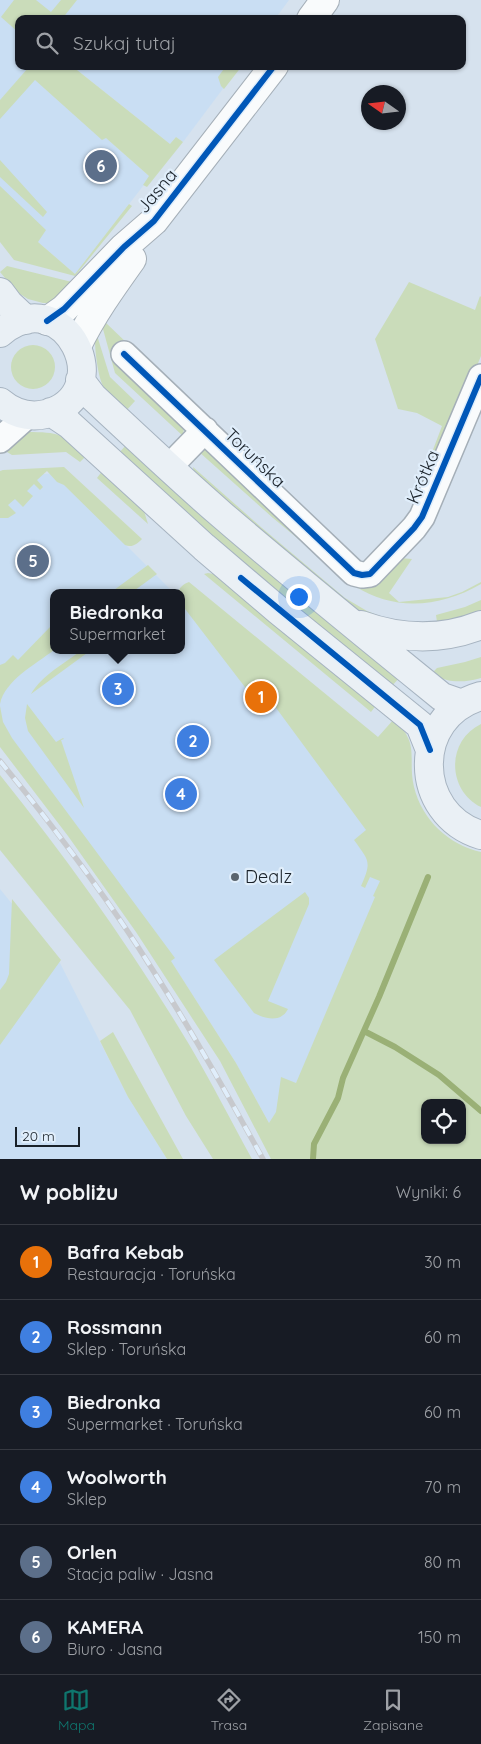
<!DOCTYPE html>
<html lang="pl">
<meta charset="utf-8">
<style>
:root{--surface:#171b24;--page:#20242c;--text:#f1f3f6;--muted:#9ea1a6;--line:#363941;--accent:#0f766e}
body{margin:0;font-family:Quicksand,sans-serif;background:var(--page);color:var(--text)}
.controls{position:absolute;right:15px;bottom:15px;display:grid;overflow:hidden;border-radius:10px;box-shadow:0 1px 4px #0004}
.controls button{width:45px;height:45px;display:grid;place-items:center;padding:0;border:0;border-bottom:1px solid var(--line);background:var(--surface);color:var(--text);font:25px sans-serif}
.compass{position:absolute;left:361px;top:85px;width:45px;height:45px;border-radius:50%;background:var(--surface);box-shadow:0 1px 4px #0004;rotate:284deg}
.scale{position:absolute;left:15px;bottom:12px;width:65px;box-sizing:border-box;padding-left:5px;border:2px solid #192129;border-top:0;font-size:14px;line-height:18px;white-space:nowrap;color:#192129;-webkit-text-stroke:4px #e0eefb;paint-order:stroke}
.you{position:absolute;left:298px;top:596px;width:18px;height:18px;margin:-12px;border:4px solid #fff;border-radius:50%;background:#1a73e8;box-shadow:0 0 0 8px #1a73e833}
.badge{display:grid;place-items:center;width:32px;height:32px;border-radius:50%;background:var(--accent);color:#fff;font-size:16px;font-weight:700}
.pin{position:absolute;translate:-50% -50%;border:2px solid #fff;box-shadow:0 1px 5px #0006}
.popup{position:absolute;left:50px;top:589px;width:135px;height:65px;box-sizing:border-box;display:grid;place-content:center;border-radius:10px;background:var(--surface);filter:drop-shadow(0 1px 4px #0005);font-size:16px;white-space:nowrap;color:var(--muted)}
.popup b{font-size:19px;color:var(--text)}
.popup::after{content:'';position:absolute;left:50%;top:100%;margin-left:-10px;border:10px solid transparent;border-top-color:var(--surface)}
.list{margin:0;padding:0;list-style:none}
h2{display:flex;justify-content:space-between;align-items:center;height:65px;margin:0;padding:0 20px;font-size:21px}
h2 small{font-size:16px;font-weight:400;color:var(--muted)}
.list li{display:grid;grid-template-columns:32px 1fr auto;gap:15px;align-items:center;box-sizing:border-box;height:75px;padding:0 20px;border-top:1px solid var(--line)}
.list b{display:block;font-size:19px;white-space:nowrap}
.list p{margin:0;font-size:16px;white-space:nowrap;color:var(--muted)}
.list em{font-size:16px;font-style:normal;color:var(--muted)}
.icon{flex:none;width:28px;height:28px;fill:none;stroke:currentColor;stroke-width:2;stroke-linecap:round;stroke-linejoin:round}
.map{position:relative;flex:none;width:481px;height:1159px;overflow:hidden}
.search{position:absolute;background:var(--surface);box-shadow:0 1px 4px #0004;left:15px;right:15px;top:15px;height:55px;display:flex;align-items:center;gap:12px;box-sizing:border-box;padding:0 18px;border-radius:10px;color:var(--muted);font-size:19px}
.sheet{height:515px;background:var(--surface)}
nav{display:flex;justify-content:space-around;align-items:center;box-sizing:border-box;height:70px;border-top:1px solid var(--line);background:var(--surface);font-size:14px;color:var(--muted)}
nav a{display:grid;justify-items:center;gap:2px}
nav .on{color:var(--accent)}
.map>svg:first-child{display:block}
.built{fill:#c9def3}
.green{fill:#cadcba;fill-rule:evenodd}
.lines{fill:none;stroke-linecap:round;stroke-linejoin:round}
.stream{stroke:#9ab076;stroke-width:6}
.minor-casing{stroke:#a5afb8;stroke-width:28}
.tertiary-casing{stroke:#a5afb8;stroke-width:30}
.primary-casing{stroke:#a6b3c0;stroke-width:30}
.minor{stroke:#f9fbfc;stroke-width:25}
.tertiary{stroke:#f9fbfc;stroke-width:28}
.primary{stroke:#eaf0f5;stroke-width:28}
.rail-casing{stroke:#c7c9cd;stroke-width:5.5}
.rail{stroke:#e0eefb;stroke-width:4;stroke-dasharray:11;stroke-linecap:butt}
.cycleway-casing{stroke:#e0eefb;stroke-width:9}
.cycleway{stroke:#0057b8;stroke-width:6}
.poi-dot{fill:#5b656e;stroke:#e0eefb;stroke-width:2}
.labels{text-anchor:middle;stroke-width:4.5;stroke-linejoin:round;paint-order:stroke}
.street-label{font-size:18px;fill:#192129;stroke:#e0eefb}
.poi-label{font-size:18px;fill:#192129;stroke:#e0eefb;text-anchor:start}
</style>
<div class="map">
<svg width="481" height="1159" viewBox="0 0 481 1159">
<rect width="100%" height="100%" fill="#d6e2ee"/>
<path class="built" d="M0 0H289L275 19H19V66H25L28 68 150 177 75 274 0 209Z
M72 66H240L183 142 176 137 170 144Z
M54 473 174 593H54V650H182V601L359 797 383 881 301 1075 269 1123 236 1063 139 911 15 747 0 719V489L9 478Z
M0 889 60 963 128 1097 167 1159H0Z"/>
<path class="green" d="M14 0H36L51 12 61 0H77L62 19H19V33L1 17Z
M25 66H72L170 144 176 137 183 142 147 187 143 185 149 176 106 138 102 140 35 80 0 119V100L28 68Z
M226 66H242L224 89 221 86 218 77Z
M0 160 47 212 43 217 0 177Z
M0 186 46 230 38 242 75 274 129 204 132 206 75 276 14 260 0 242Z
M7 266 76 283 49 303H43L28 299 17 292 0 272Z
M409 282 475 310 480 296 481 297V356L440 455H431L442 426 417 413 398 409 375 339Z
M105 322 129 345 184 427 183 436 115 373 103 329Z
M95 329 110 377 135 401 125 412C118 405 109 397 104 388 97 376 94 343 95 329Z
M11 367a22 22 0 1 1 44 0a22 22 0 1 1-44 0Z
M27 432C59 432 63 434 87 455L80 462 66 452 12 455 7 452 1 447Z
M127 444 400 677 391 687 253 574 118 454Z
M201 449 209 450 349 581 273 518 198 451Z
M64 467 142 539C137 544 132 548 125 545L64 485 57 482 47 471 37 480 43 487 40 490 34 484 27 491 33 496 23 507 15 499 8 505 16 513 8 518H0V471L3 470Z
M193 467 262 528 345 598 367 611 415 630 353 610 194 473Z
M103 470 143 508 148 524 97 478Z
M400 558 412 559 389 593 399 602 448 597 462 592 481 582V584C442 607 394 612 355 586Z
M148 565 157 574 131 593H110Z
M208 573 219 575 377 704 371 712 204 574Z
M189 582 378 737 394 719C421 746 407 756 414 787 422 820 449 845 481 852V1159H271L220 1061 136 932 68 836 0 747V706L3 722 12 738 175 958 171 961 236 1063 269 1123 276 1112 281 1077 296 1083 375 897 373 896 380 881 370 877 365 888 361 886C372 861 369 861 354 840L366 830 271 701 261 708 182 605V593H178C180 586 184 584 189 582ZM425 1103H462V1140H425Z
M481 600V617L438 629 436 615 465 607Z
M50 627 54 632V650C36 664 5 680 0 704V665L5 663 13 655 18 660Z
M82 650H85L87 653 31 694C42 675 65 663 82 650Z
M481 657V678C463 683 448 683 431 674L437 668 465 662Z
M27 704 56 742 63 738 64 739 61 740 84 808 28 731 25 718Z
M481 724V807C447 790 446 741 481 724Z
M0 775C69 861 133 951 190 1046 212 1083 231 1121 252 1159H213L186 1116 130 1010 0 850Z
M305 892 309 898V904L268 1001 288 1009C281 1023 265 1019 254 1013L214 960Z
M12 899 61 960 0 1045V990L6 982 9 974Z
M113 1032 183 1159H167L128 1097 100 1041Z"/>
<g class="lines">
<path class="stream" d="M364 1031 395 1047 439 1075 481 1111
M313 1159 314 1144 338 1098 343 1078 379 997 428 877"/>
<g class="minor-casing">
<path id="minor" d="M124 354 354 573 362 575 370 574 414 528 422 517 481 377
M0 440 28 415
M169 467 205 430"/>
</g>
<g class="tertiary-casing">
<path id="tertiary" d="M311 19 325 0
M47 321 64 309 124 247 154 221 274 66
M77 346C92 315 112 287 132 259"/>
</g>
<g class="primary-casing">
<path id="primary" d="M0 292 9 304 26 320
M0 333C65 278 121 394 46 414 29 418 13 413 0 402
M80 380 93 397C136 437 178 477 222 515 294 577 368 637 442 697L462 704
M51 412 69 424 204 547 278 610 420 725 430 750
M361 625C400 639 441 641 481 625
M481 696C411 716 412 814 481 835"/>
</g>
<use href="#minor" class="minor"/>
<use href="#tertiary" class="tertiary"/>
<use href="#primary" class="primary"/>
<g class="rail-casing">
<path id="rail" d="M0 761C54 827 109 900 154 972 193 1033 228 1096 263 1159"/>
</g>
<use href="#rail" class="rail"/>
<g class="cycleway-casing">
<path id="cycleway" d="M47 321 64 309 124 247 154 221 274 66
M124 354 354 573 362 575 370 574 414 528 422 517 481 377
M241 578 420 725 430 750"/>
</g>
<use href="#cycleway" class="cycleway"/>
</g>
<circle class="poi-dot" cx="235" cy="877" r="5"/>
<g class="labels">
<g class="street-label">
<text transform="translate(157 191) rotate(-50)" y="6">Jasna</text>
<text transform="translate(255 458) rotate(44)" y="6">Toruńska</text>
<text transform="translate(423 477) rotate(-67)" y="6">Krótka</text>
</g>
<g class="poi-label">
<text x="245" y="883">Dealz</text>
</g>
</g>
</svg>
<div class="controls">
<button><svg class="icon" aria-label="locate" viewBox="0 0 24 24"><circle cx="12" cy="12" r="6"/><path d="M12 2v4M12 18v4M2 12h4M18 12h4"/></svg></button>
</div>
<svg class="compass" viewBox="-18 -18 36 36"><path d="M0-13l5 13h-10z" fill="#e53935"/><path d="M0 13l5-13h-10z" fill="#9ea1a6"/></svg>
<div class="scale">20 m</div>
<div class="you"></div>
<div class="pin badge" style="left:261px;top:697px;background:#e8710a">1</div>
<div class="pin badge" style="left:193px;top:741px;background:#3f7fe0">2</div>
<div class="pin badge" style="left:118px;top:689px;background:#3f7fe0">3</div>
<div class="popup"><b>Biedronka</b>Supermarket</div>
<div class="pin badge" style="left:181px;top:794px;background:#3f7fe0">4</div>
<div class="pin badge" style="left:33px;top:561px;background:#5c6f8a">5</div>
<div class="pin badge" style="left:101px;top:166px;background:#5c6f8a">6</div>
<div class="search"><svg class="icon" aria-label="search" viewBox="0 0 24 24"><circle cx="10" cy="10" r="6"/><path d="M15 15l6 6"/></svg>Szukaj tutaj</div>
</div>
<section class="sheet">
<h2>W pobliżu<small>Wyniki: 6</small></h2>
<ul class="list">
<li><span class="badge" style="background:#e8710a">1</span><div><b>Bafra Kebab</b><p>Restauracja · Toruńska</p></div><em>30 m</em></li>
<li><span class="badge" style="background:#3f7fe0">2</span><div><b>Rossmann</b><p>Sklep · Toruńska</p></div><em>60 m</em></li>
<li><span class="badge" style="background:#3f7fe0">3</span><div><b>Biedronka</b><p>Supermarket · Toruńska</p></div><em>60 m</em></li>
<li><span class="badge" style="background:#3f7fe0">4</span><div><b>Woolworth</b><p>Sklep</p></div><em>70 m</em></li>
<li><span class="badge" style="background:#5c6f8a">5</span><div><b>Orlen</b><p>Stacja paliw · Jasna</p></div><em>80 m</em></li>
<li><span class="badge" style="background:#5c6f8a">6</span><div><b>KAMERA</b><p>Biuro · Jasna</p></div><em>150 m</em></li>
</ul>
</section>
<nav>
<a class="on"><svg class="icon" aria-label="map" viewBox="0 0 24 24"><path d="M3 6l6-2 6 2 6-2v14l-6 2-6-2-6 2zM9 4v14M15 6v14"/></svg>Mapa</a>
<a><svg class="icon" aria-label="directions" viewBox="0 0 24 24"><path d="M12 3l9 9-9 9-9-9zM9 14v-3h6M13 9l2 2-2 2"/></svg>Trasa</a>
<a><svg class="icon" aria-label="saved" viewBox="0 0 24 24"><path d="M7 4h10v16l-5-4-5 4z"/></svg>Zapisane</a>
</nav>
